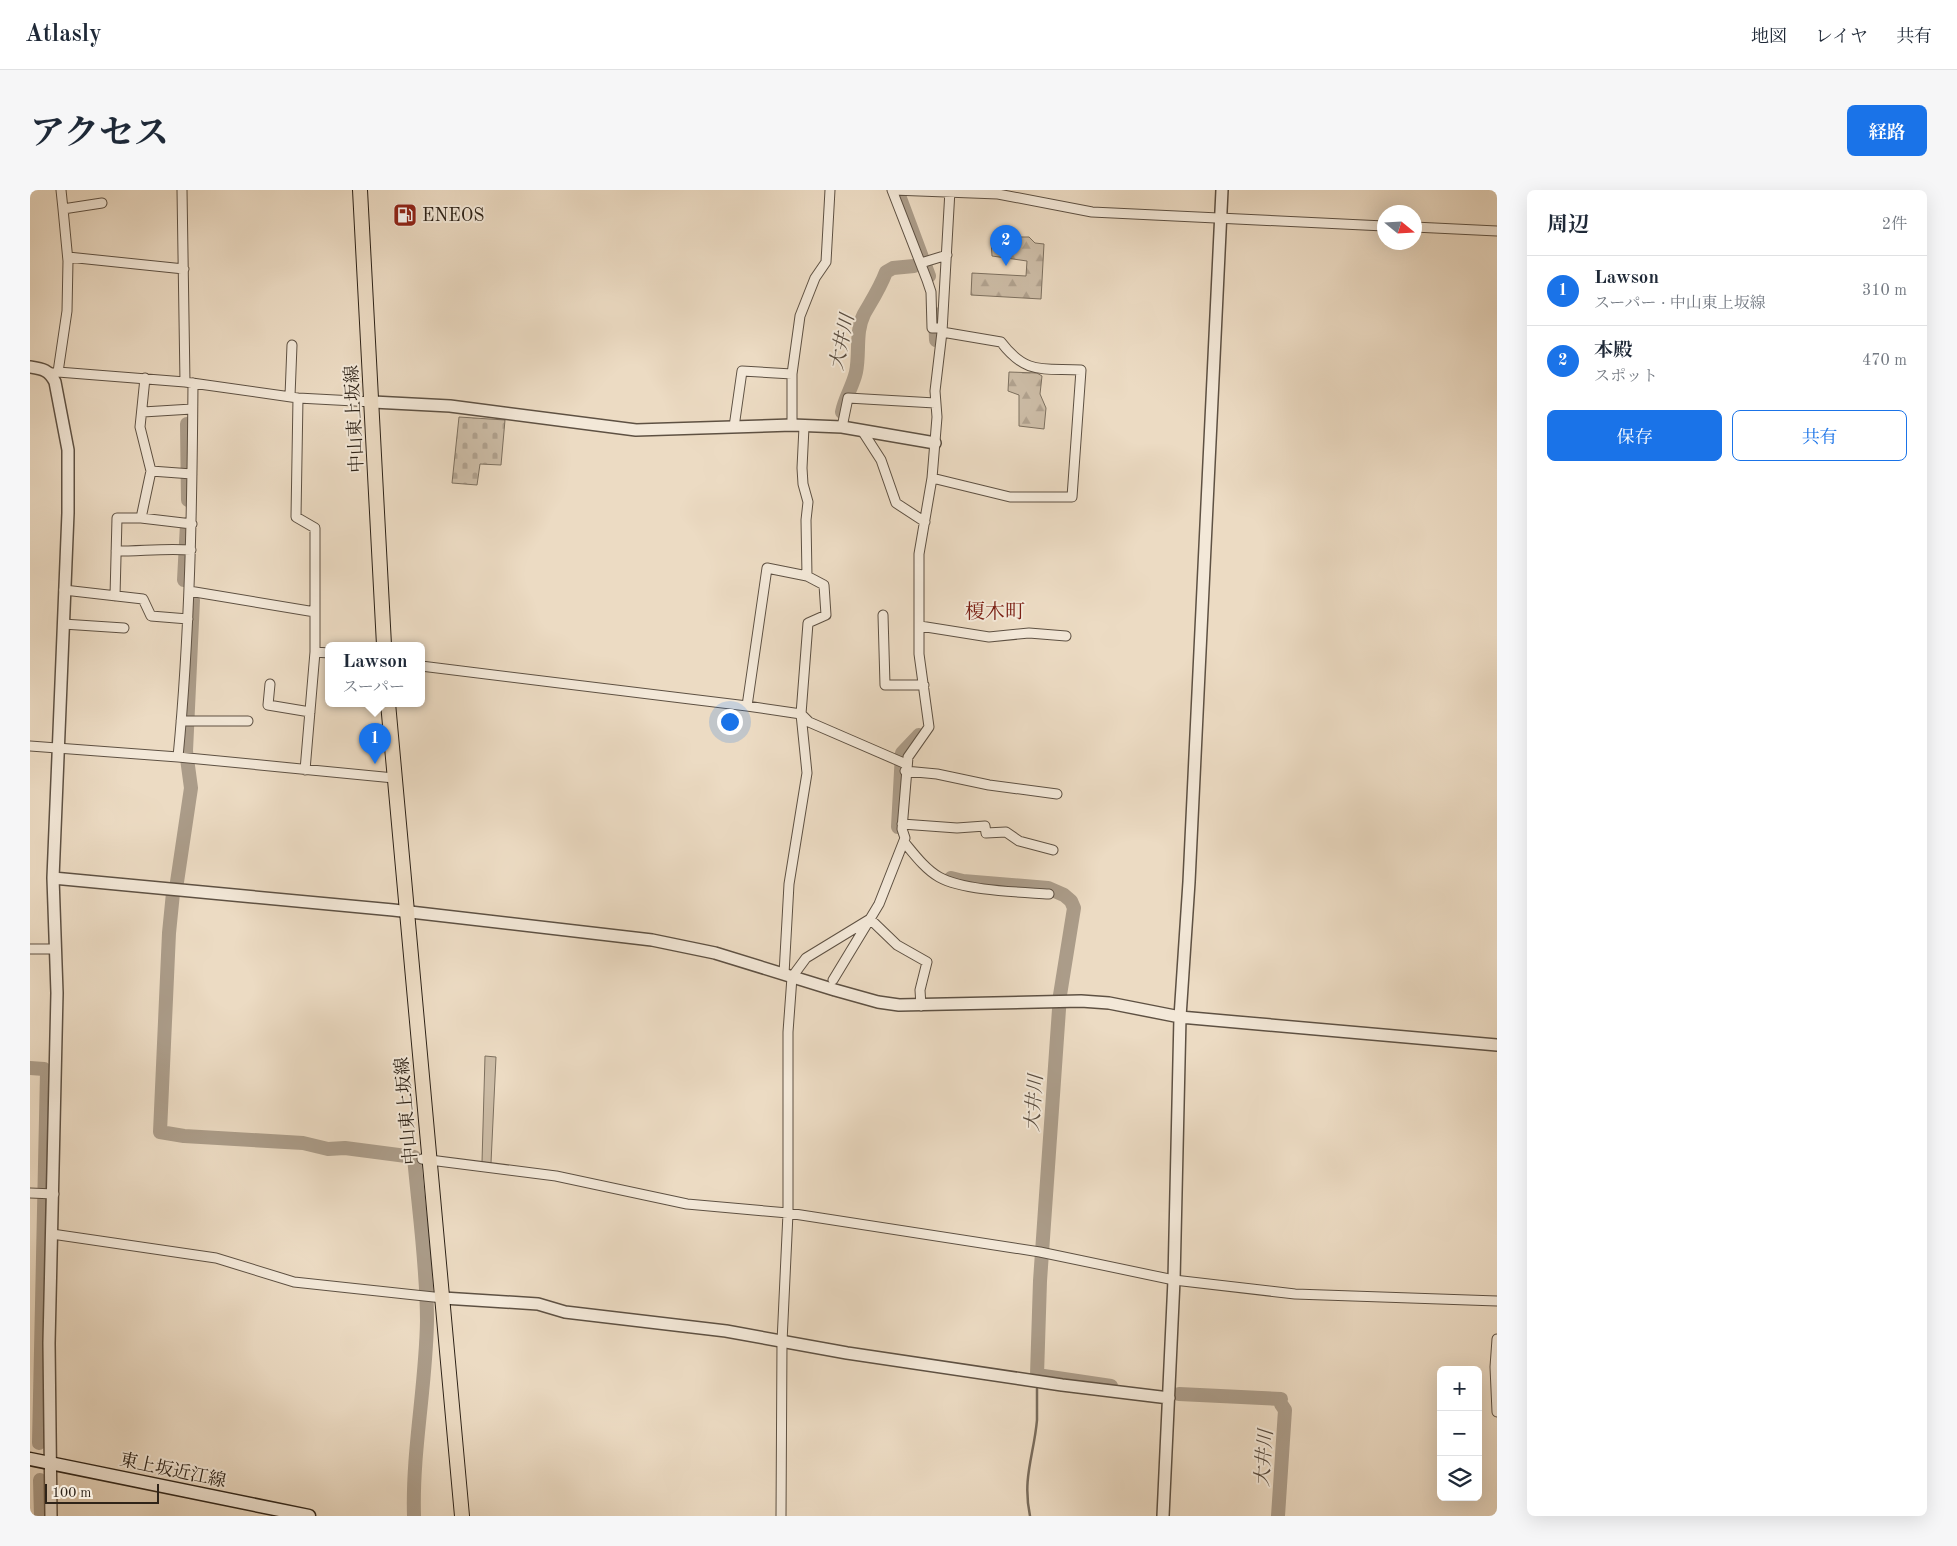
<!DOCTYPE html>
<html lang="ja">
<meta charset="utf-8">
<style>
:root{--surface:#fff;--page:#f6f6f7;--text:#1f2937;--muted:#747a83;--line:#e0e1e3;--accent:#1a73e8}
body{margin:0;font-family:"Old Standard TT","Noto Serif JP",serif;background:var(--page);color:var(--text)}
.controls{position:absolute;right:15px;bottom:15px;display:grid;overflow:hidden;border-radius:8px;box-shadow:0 5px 20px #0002}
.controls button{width:45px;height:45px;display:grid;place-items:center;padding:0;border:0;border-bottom:1px solid var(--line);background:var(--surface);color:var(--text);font:25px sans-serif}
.compass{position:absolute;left:1347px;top:15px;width:45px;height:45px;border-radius:50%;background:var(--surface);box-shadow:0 5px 20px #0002;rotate:108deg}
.scale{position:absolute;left:15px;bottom:12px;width:114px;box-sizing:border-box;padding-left:5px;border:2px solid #2e2318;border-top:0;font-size:14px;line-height:18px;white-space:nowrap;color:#2e2318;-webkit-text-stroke:4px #f3e8d8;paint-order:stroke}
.you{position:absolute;left:699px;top:531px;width:18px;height:18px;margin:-12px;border:4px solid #fff;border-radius:50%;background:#1a73e8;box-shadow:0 0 0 8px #1a73e833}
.badge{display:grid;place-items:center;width:32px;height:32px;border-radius:50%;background:var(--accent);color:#fff;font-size:16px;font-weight:700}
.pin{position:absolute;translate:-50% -41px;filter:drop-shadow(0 1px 2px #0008)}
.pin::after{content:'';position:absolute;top:26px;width:18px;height:15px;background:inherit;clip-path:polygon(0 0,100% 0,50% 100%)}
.popup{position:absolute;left:295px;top:452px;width:100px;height:65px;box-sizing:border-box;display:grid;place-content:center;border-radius:8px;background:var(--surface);filter:drop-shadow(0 1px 4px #0005);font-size:16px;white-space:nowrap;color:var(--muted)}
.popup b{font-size:19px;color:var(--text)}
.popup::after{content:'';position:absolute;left:50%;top:100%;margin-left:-10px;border:10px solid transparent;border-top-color:var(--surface)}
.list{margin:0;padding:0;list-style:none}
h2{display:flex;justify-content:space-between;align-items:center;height:65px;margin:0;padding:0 20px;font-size:21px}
h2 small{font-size:16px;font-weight:400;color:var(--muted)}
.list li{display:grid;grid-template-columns:32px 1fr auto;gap:15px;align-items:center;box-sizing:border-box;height:70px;padding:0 20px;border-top:1px solid var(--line)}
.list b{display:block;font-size:19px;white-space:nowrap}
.list p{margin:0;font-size:16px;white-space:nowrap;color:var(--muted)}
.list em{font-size:16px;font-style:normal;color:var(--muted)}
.actions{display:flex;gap:10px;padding:15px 20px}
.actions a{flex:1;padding:11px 0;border:1px solid var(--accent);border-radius:8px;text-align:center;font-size:18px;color:var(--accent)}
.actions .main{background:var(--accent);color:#fff}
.icon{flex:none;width:28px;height:28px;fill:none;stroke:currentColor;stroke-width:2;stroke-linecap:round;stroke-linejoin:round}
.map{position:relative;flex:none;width:1467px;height:1326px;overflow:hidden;border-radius:8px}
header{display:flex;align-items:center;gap:30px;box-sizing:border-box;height:70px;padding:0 25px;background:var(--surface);border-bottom:1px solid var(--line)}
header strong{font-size:24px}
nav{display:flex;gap:28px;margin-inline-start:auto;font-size:18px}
.intro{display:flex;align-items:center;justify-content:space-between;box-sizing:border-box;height:120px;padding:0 30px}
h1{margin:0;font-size:35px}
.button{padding:12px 22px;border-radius:8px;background:var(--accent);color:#fff;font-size:18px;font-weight:700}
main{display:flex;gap:30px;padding:0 30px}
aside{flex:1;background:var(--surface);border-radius:8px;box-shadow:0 5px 20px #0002}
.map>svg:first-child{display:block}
.green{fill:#ccbca6;stroke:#7d705f}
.forest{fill:url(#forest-firs);stroke:#7d705f}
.cemetery{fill:url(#cemetery-stones);stroke:#7d705f}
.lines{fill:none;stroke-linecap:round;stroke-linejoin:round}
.stream{stroke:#796c5c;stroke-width:2.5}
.river{stroke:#ab9c89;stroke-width:14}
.minor-casing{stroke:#5e5143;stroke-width:11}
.tertiary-casing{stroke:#5e5143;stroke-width:14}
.secondary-casing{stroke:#2e2318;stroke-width:15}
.primary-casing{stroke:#2e2318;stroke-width:16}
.minor{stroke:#f3e8d8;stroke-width:9}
.tertiary{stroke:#f3e8d8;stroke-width:11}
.secondary{stroke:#f3e8d8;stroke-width:12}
.primary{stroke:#ecdbc3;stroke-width:14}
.labels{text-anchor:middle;stroke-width:4;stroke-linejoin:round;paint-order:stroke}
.poi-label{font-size:18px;fill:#2e2318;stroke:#f3e8d8;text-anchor:start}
.street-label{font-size:18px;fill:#2e2318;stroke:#f3e8d8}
.water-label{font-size:19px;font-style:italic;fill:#5a4d40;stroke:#f3e8d8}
.quarter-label{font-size:20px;fill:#7a1f14;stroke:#f3e8d8}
</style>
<header>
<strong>Atlasly</strong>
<nav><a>地図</a><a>レイヤ</a><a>共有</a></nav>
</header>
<div class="intro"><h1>アクセス</h1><a class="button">経路</a></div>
<main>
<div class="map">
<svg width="1467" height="1326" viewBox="0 0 1467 1326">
<defs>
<pattern id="forest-firs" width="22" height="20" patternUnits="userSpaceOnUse" patternTransform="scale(1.25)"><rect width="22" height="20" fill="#ccbca6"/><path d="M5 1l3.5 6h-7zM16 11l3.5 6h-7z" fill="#b0a18e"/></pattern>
<pattern id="cemetery-stones" width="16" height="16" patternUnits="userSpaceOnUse" patternTransform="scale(1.25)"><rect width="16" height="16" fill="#ccbca6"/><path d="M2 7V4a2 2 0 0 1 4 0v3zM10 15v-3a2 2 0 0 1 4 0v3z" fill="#b0a18e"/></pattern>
</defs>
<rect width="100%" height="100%" fill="#ecdbc3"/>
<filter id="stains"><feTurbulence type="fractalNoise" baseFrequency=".004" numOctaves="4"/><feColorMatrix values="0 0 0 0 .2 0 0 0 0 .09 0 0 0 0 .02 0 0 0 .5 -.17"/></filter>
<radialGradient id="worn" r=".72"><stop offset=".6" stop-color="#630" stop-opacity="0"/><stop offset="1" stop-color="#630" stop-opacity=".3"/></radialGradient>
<path class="green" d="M455 866 466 867 461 973 452 972Z"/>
<path class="forest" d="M976 47H999L1005 53 1014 54 1011 109 941 105 942 83 996 86 997 71 962 66 961 51H969Z
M979 182 1007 183 1012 186 1010 204 1016 218 1014 239 989 236V205L978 201Z"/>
<path class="cemetery" d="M429 227 475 230 471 275 450 274 447 295 422 293Z"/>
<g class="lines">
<path class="stream" d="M1000 1326C992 1288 1004 1265 1007 1230 1007 1220 1007 1209 1007 1199"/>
<path class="river" d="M867 0 899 86
M905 124 906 150
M812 222C815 207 823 196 826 182 830 163 825 142 834 124 842 110 850 98 856 82L863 78 884 76
M157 234 158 310
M154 390 157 334
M868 637 872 563 889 545
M921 688 933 691 1018 698 1034 705 1041 711 1044 718 1030 805 1010 1091 1007 1185 1081 1196
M147 692 161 598 156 561 163 410
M143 703 139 743 130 942 154 946 273 953 298 959 315 958 384 967C389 1022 397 1077 397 1131 396 1196 382 1261 384 1326
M0 878 14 879 17 882 9 1253
M1149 1204 1251 1209
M10 1290 11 1326
M1248 1326 1255 1220 1251 1214"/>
<g class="minor-casing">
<path id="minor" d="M31 0 33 19 72 13
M152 0 155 192
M862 0 897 90 901 102 902 138H912
M863 0 968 4 1062 22 1354 36
M1384 37 1467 41
M38 67 154 79
M891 73 917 65
M28 182 155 192 268 208 343 212
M22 183 28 182 37 121 38 71 33 19
M762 184V235
M115 188 110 237 121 281
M260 206 262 155
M268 208 266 327 285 338V422
M113 222 162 219
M704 237 712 181 762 184 770 126 785 88 796 72 800 0
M774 237 772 278 773 294 778 312 776 330 777 386 794 395 796 425 778 433 771 524 717 516 737 378 777 386
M812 237 818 208 905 213
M833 242 851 270 866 313 895 332
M902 288 980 307H1042L1051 180C1012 178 996 185 971 152L912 142
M162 334 111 328 121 281 162 284
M86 361C112 361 136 358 161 360
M34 400 113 409 121 426 158 429
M159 401 285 422V462L299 463
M85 406 87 328H111
M853 425 855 495H894
M33 434 94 438
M890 436 959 447 999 443 1036 446
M391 476 717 516
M240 494 238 515 280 522
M771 524 779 532 876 574
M151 531H218
M0 556 148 567 364 588
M148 567C160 443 162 318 163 193
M275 580 285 462
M875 581 907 584 959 595 1027 604
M872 634 927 638 955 636 956 643 976 642 989 651 1023 660
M874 652C884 664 895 679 909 687 934 701 990 702 1019 704
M0 759H25
M754 784 759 694 777 583 771 524
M803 790 840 729 867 755 897 772 890 800 891 816
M392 969 526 986 657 1014 758 1023 1010 1062 1144 1090 1265 1104 1467 1111
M0 1003 24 1004
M22 1044 186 1068 264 1092 413 1108
M1465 1177 1467 1149
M1467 1177H1465L1467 1222
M751 1326 752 1152 758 1023V842L762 787 776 768 840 729 849 714 875 648 872 639 878 567 899 537 889 464V364L902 288 907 227 905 201 912 142 920 0"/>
</g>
<g class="tertiary-casing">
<path id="tertiary" d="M0 177C13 179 19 180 25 192L38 260V323L23 688 27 803 19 1153 21 1326
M343 212 420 216 606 240 762 235 812 237 905 253
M23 688 363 720 622 750 685 763 805 800 848 812 869 815 1051 811 1079 813 1150 827 1467 855
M413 1108 508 1114 535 1122 696 1141 817 1163 1032 1195 1139 1208
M1133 1326 1144 1090 1150 827 1159 692 1192 0"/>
</g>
<g class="secondary-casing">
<path id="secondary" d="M0 1269 279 1326"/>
</g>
<g class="primary-casing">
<path id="primary" d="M330 0 354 455
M358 513 432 1326"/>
</g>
<use href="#minor" class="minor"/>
<use href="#tertiary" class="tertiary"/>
<use href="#secondary" class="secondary"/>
<use href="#primary" class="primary"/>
</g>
<defs>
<g id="fuel-square" transform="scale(1.25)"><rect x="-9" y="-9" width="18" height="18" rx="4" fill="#8f2418" stroke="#f3e8d8"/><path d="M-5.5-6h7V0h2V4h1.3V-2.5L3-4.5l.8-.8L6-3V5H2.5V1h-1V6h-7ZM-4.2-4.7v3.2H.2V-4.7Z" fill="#fff"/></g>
</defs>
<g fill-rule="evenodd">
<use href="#fuel-square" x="375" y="25"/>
</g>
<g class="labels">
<g class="poi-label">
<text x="392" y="31">ENEOS</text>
</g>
<g class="street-label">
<text transform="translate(324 229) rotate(-93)" y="6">中山東上坂線</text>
<text transform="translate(376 921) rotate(-95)" y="6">中山東上坂線</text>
<text transform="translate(143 1280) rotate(12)" y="6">東上坂近江線</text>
</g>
<g class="water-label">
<text transform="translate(811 152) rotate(-78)" y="7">大井川</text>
<text transform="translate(1003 913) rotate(-86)" y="7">大井川</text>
<text transform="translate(1233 1268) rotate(-86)" y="7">大井川</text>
</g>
<g class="quarter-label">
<text x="965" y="428">榎木町</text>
</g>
</g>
<rect width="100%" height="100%" filter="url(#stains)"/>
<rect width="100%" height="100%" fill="url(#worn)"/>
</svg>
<div class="controls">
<button>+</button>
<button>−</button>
<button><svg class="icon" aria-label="layers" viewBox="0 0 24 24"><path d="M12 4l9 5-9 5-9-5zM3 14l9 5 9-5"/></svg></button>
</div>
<svg class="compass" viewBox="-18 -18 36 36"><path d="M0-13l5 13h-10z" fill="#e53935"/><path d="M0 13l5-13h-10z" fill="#747a83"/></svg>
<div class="scale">100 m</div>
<div class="you"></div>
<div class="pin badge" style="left:345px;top:574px">1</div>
<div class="popup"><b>Lawson</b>スーパー</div>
<div class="pin badge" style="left:976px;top:76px">2</div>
</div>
<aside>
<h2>周辺<small>2件</small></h2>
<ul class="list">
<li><span class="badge">1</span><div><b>Lawson</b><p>スーパー · 中山東上坂線</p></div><em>310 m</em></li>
<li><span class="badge">2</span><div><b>本殿</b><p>スポット</p></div><em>470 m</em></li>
</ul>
<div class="actions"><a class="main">保存</a><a>共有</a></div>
</aside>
</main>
